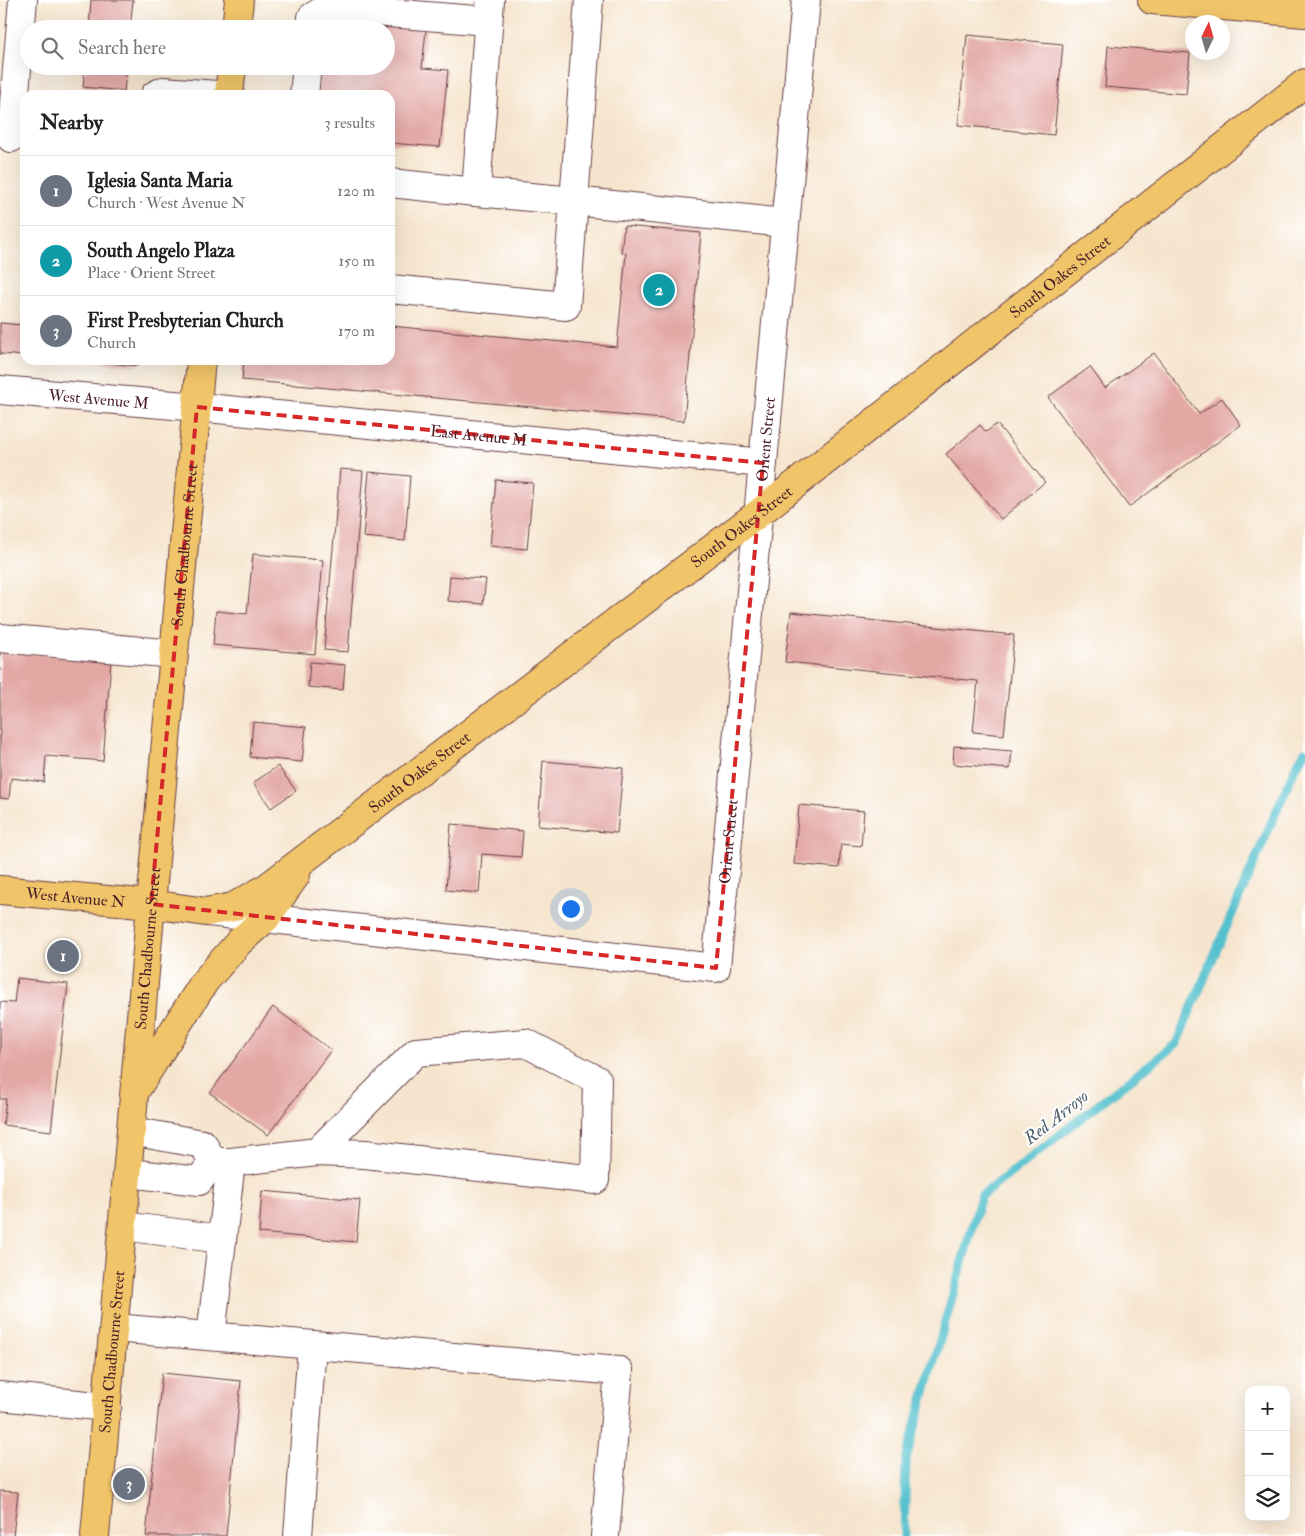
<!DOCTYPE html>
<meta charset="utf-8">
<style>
:root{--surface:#fff;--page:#f2f2f2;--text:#202124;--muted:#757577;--line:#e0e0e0;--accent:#0f766e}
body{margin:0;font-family:"IM FELL Double Pica",serif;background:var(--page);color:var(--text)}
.controls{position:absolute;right:15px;bottom:15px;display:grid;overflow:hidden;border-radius:10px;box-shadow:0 5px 20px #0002}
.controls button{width:45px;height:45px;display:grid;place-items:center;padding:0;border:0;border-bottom:1px solid var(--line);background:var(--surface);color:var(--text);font:25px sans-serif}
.compass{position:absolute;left:1185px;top:15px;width:45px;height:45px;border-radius:50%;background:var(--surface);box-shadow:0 5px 20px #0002;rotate:5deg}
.you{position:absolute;left:570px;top:908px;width:18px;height:18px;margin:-12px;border:4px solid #fff;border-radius:50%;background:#1a73e8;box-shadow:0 0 0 8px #1a73e833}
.badge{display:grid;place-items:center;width:32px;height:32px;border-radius:50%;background:var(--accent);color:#fff;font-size:16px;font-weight:700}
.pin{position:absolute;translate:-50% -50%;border:2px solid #fff;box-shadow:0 1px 5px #0006}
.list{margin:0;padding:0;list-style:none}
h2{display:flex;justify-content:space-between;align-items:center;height:65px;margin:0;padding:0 20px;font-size:21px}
h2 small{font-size:16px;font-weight:400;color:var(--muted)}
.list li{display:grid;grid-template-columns:32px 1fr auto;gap:15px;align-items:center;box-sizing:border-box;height:70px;padding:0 20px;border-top:1px solid var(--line)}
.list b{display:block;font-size:19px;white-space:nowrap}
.list p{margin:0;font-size:16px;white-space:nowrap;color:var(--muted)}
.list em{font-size:16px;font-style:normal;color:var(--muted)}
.icon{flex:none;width:28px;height:28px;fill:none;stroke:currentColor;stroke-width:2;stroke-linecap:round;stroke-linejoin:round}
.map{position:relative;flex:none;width:1305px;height:1536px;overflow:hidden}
.search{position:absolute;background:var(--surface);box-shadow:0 5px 20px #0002;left:20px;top:20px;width:375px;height:55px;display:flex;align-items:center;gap:12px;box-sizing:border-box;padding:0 18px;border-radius:28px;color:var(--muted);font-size:19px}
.panel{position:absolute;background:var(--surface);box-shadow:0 5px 20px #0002;left:20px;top:90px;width:375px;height:275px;border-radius:15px}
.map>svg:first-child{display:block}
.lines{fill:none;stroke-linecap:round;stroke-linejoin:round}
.stream{stroke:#55c1ce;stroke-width:9}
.building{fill:#e3a7a4}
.minor-casing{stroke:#643d43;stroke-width:30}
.major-casing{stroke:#643d43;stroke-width:30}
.minor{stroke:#fff;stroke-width:28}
.major{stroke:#f0c469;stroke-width:28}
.marked{fill:none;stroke:#d62828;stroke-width:4;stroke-dasharray:10 6;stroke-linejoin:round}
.labels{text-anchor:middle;stroke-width:4;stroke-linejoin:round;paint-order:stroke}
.street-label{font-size:16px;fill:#4a1f2b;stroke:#fff}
.water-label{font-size:18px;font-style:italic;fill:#4e606c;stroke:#fff}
</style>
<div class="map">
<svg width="1305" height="1536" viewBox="0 0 1305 1536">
<rect width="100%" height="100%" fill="#fff"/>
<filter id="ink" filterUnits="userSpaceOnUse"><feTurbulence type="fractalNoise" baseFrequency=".02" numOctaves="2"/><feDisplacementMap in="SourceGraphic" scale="10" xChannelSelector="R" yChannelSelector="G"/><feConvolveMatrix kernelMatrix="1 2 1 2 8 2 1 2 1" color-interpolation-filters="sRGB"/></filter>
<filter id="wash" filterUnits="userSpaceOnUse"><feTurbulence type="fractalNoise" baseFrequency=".0096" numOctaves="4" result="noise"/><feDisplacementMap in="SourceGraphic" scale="20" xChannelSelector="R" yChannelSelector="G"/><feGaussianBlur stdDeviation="1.12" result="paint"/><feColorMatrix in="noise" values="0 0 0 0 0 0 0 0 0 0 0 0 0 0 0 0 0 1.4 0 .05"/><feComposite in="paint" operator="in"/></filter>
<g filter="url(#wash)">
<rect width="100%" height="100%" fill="#f6e5ce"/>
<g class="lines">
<path class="stream" d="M904 1536 906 1459 981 1196 1176 1044 1295 768 1305 752"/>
</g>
<g id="blocks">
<path class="building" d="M91 0H133L130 29H89Z
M325 21 426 30 422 68 448 70 440 147 390 143V95H318L320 66H386V29H324Z
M967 35 1063 44 1054 135 958 125Z
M1108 46 1190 53 1186 94 1105 87Z
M85 66H127L124 91 83 87Z
M624 226 701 233 684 421 242 380 244 360H390V326L617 347 626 253H621Z
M24 306H25V356L0 354V323L22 325Z
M1154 353 1199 414 1222 398 1241 425 1129 507 1048 397 1090 367 1105 388Z
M87 360H139V366L87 361Z
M997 424 1045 482 1001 519 946 454 980 425 986 432Z
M340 469 363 471 348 652 324 650Z
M369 472 410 476 405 541 363 537Z
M496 480 533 483 527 549 490 546Z
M253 554 323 560 315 654 213 645 216 611 247 614Z
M450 576 486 579 483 604 448 601Z
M791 612 1014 635 1004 735 973 732 978 681 785 662Z
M0 651 111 661 103 761 46 756 44 782 11 778 9 799 0 798Z
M310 662 345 665 343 690 308 687Z
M253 722 306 727 302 762 250 757Z
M954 746 1012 751 1010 769 953 764Z
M543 761 623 768 617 833 538 826Z
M278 766 296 791 271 808 253 783Z
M799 805 864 811 861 846 841 844 839 868 794 864Z
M451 824 523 831 521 857 482 854 479 893 446 890Z
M17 978 68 984 51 1131 3 1125 6 1099H0V1002L14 1003Z
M273 1007 331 1050 268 1135 210 1093Z
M262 1191 360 1200 356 1242 259 1233Z
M162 1373 241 1381 226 1536H146Z
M0 1491 18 1492 13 1536H0Z"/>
</g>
</g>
<g filter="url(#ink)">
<use href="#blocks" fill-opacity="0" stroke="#643d43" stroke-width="1"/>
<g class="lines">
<g class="minor-casing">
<g id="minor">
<path d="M490 0 476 192 574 201 589 0"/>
<path d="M311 29 312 17 327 8 488 21"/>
<path d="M155 95 163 91 217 95"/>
<path d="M304 95 307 66"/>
<path d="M11 138 23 0"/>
<path d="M390 183 476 192"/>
<path d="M390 289 566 306 574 201 785 223"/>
<path id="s1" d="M0 390 197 407 763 463"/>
<path d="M0 638 174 654"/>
<path id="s2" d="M208 912 716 968 806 0"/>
<path d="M131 1131 203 1144 213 1162H231"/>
<path d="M128 1173 199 1181 213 1162"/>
<path d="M123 1226 222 1239"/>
<path d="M114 1328 619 1371 605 1536"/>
<path d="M211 1336 231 1162 317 1152 365 1154 595 1180 597 1080 526 1043 416 1052 317 1152"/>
<path d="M0 1396 107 1407"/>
<path d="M298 1536 312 1345"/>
</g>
</g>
<g class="major-casing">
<g id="major">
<path d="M1152 0 1305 13"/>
<path d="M236 29 239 0"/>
<path d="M229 95 232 66"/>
<path id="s3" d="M0 890 151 904 206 912 233 907 265 889 759 513 1305 83"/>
<path d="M137 1088 205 981 239 942 266 918 296 875"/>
<path id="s4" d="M95 1536 151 904 201 360"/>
</g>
</g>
<use href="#minor" class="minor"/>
<use href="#major" class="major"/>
</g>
</g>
<path class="marked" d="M197 407 763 463 716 968 151 904Z"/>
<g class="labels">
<g class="street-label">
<text dy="6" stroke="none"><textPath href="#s3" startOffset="1275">South Oakes Street</textPath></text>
<text dy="6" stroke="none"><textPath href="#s1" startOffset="99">West Avenue M</textPath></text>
<text dy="6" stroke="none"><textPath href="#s1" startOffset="481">East Avenue M</textPath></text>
<text dy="6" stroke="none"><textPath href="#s2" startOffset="1042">Orient Street</textPath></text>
<text dy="6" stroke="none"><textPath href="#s3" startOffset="870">South Oakes Street</textPath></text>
<text dy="6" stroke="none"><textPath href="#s4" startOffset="995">South Chadbourne Street</textPath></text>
<text dy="6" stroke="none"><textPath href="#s3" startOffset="465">South Oakes Street</textPath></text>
<text dy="6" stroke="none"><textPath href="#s2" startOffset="638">Orient Street</textPath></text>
<text dy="6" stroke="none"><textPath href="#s3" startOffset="76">West Avenue N</textPath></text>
<text dy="6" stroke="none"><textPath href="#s4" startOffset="590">South Chadbourne Street</textPath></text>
<text dy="6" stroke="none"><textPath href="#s4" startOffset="185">South Chadbourne Street</textPath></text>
</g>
<g class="water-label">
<text transform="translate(1056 1117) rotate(-38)" y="6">Red Arroyo</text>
</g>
</g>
</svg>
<div class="controls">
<button>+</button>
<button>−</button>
<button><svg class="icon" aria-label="layers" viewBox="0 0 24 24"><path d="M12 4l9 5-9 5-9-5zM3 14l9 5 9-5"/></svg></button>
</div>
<svg class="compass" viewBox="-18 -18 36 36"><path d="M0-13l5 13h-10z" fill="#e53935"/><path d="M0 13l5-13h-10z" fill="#757577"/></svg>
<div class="you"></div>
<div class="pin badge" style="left:63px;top:956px;background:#6b7280">1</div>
<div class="pin badge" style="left:659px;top:290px;background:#0f9aa8">2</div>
<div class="pin badge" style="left:129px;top:1484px;background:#6b7280">3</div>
<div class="search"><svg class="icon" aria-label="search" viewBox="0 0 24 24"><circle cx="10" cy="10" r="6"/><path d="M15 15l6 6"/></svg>Search here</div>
<section class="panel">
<h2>Nearby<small>3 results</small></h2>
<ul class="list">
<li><span class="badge" style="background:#6b7280">1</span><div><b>Iglesia Santa Maria</b><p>Church · West Avenue N</p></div><em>120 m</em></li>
<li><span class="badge" style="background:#0f9aa8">2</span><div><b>South Angelo Plaza</b><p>Place · Orient Street</p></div><em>150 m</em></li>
<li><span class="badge" style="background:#6b7280">3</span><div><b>First Presbyterian Church</b><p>Church</p></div><em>170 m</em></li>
</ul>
</section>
</div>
